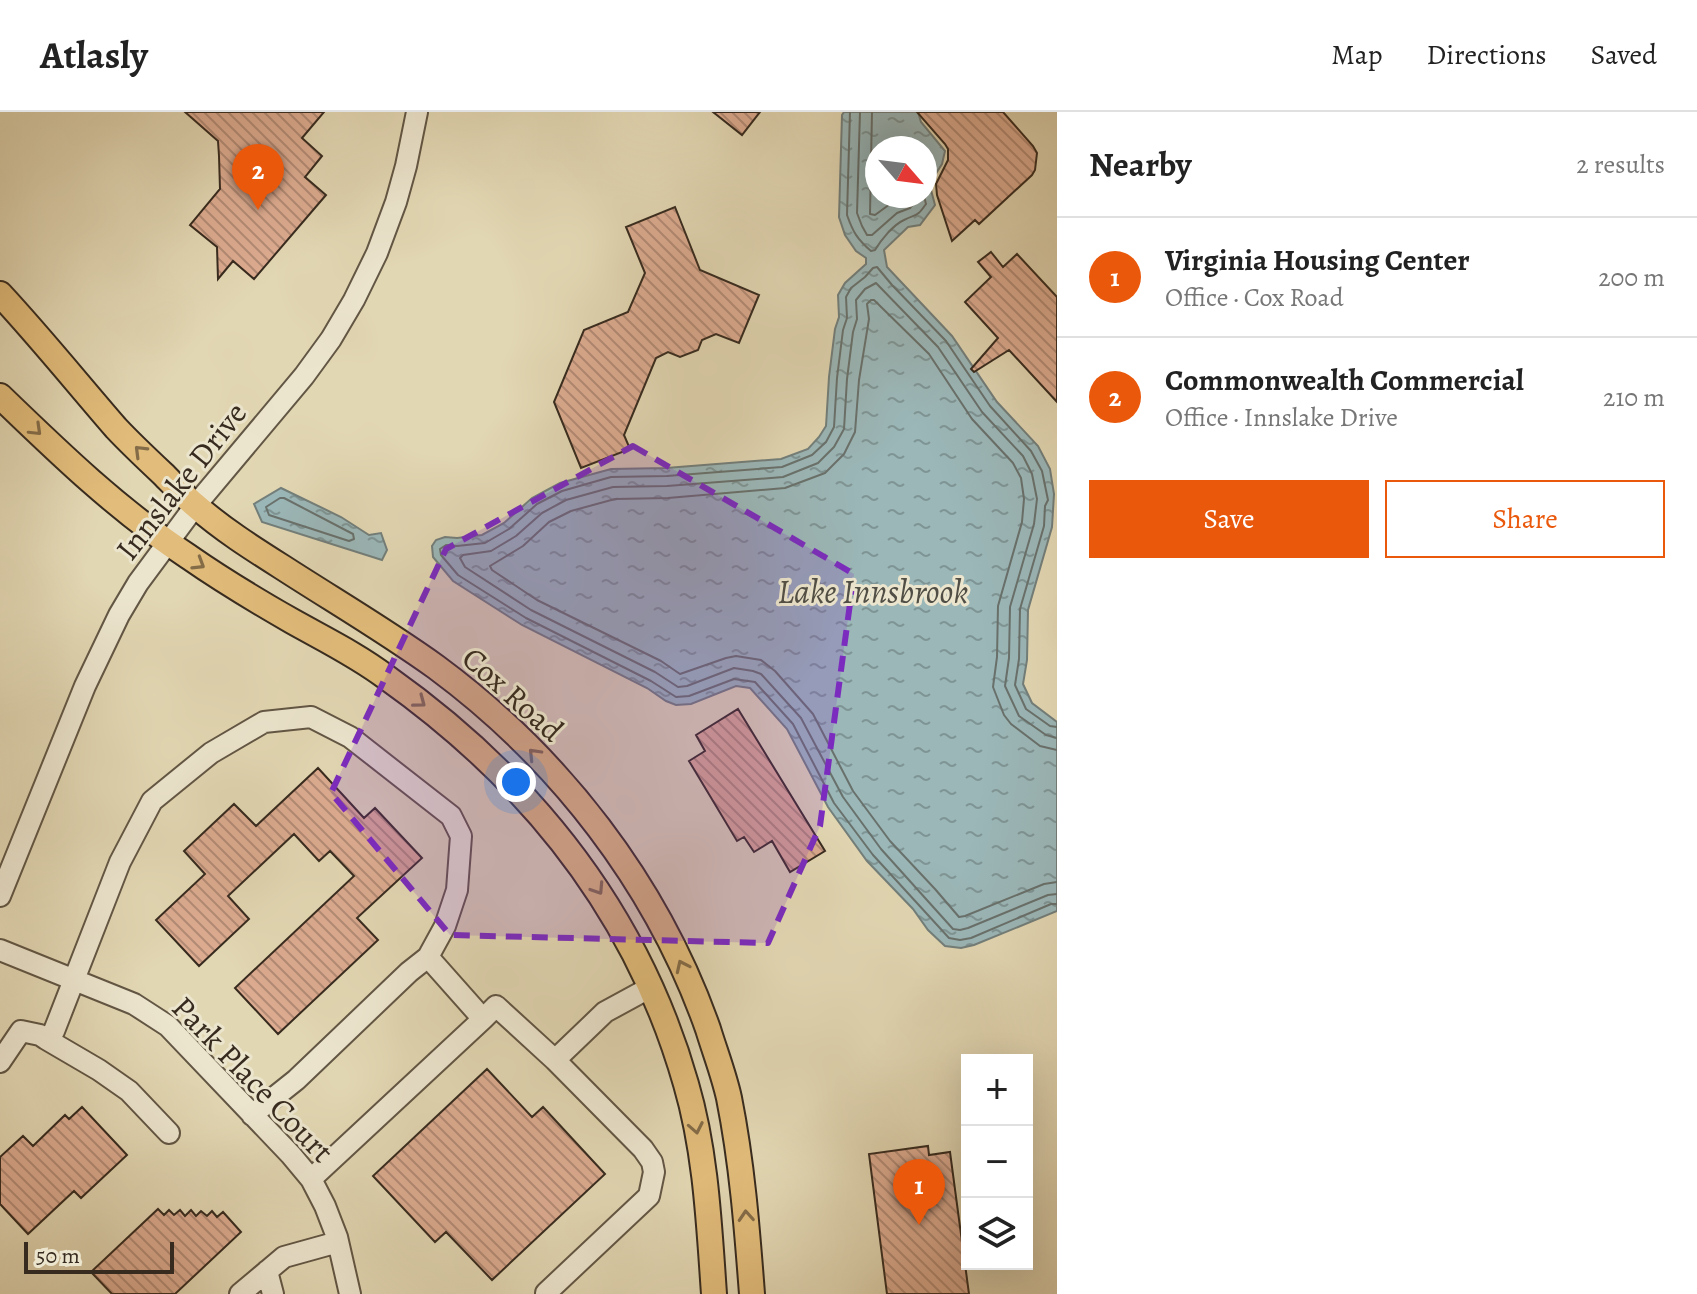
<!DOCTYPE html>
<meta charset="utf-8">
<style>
:root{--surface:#fff;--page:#f6f6f6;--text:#222;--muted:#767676;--line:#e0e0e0;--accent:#ea580c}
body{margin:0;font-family:Alegreya,serif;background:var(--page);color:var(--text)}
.controls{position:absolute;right:24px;bottom:24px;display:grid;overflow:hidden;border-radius:0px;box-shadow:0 8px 32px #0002}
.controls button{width:72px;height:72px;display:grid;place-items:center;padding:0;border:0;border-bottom:2px solid var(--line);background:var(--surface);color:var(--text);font:40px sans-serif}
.compass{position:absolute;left:865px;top:24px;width:72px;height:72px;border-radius:50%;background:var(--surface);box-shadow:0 8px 32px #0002;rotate:118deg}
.scale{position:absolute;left:24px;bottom:20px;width:150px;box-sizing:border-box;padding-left:8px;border:4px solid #372b1f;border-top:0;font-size:22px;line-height:28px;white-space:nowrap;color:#372b1f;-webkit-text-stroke:6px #ece5ce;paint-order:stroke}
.you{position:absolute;left:516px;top:670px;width:28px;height:28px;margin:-20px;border:6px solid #fff;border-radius:50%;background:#1a73e8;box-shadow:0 0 0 12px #1a73e833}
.badge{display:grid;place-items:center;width:52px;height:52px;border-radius:50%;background:var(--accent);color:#fff;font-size:26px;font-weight:700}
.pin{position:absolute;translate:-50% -66px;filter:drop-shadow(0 2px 4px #0008)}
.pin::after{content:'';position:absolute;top:42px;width:28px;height:24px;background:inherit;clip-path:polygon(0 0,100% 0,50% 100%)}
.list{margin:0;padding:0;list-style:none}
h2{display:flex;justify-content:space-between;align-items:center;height:104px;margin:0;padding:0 32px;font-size:34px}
h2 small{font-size:26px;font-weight:400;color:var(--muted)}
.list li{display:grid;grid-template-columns:52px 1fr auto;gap:24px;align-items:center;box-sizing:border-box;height:120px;padding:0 32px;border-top:2px solid var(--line)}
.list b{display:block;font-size:30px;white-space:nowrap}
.list p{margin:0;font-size:26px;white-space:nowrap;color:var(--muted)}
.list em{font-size:26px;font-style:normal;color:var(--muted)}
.actions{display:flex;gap:16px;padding:24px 32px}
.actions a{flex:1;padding:18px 0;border:2px solid var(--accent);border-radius:0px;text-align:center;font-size:28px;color:var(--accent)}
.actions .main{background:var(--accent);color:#fff}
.icon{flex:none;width:44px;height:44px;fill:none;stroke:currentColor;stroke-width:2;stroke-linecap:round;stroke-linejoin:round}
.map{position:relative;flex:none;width:1057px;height:1182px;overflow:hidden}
header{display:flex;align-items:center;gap:48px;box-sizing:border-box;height:112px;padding:0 40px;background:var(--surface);border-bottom:2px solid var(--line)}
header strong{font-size:38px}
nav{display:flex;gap:44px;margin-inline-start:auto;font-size:28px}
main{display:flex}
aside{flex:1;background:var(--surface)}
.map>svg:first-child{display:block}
.water{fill:url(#water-ripples);stroke:#737f7b;stroke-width:2;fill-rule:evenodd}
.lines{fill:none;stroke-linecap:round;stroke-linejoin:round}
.shore{stroke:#69716c;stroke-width:2}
.building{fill:url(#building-back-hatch);stroke:#372b1f;stroke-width:2}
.minor-casing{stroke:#625644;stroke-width:24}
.major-casing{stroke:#372b1f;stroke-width:28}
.minor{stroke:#ece5ce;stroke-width:20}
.major{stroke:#e1bc7a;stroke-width:24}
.oneway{stroke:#846c48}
.marked{fill:#7b2cbf;fill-opacity:0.2;stroke:#7b2cbf;stroke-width:6;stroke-dasharray:16 10;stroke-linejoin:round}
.labels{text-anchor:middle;stroke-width:6;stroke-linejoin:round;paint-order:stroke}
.street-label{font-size:32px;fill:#372b1f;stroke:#ece5ce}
.water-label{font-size:34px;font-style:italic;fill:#504e45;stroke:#ece5ce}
</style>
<header>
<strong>Atlasly</strong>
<nav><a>Map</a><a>Directions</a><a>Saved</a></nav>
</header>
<main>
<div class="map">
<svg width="1057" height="1182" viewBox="0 0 1057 1182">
<defs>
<pattern id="water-ripples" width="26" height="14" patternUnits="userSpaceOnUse" patternTransform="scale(2)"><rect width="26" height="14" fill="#9bb7b8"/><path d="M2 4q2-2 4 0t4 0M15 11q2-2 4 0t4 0" fill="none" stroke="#7f9595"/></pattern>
<pattern id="building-back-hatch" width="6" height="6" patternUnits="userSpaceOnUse" patternTransform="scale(2)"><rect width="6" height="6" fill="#dcab90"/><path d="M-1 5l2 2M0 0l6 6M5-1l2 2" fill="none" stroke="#b38b75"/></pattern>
</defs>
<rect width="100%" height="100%" fill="#e2d7b3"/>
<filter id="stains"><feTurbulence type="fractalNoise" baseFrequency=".0025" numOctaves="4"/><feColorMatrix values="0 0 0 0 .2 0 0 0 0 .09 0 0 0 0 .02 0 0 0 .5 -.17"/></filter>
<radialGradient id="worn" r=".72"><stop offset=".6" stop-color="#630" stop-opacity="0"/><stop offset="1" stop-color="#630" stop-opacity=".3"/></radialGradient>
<path class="water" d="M844 0H918L921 10 945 39 942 52 933 66 931 78 935 93 920 113 908 115 884 138 887 155 952 224 997 290 1038 334 1050 357 1054 382 1052 415 1028 498 1027 548 1023 572 1032 591 1057 610V799L974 833 961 836 945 834 928 818 913 797 867 749 828 695 787 617 750 576 736 574 691 592 676 593 666 589 647 576 522 513 453 469 433 445 432 434 436 428 445 425 457 426 482 423 504 411 532 386 560 371 611 357 666 356 781 347 808 337 819 325 826 314 829 265 835 217 839 205 838 183 845 171 866 152V146L856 139 845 123 839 105 842 3ZM877 36H925V84H877Z
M281 376 341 405 369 423 381 421 387 438 382 448 262 410 254 392Z"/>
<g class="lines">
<path class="shore" d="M850 0 847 103C853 120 857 127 871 139L875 138C881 128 893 113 904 108 918 101 916 106 926 92L924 84
M860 0 857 101 862 114 867 123H872L897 101 910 96 915 90 914 84
M872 0 870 102 875 103 901 84
M280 386H284L353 422 354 427 349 429 269 403 266 395Z
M1057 615 1050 614 1026 597 1015 573 1019 547 1020 497 1044 414 1045 394 1048 388 1042 359 1031 339 990 294 946 229 892 173 877 155 873 156 865 165 851 176 846 185 847 206 843 218 837 266 834 315 826 330 812 343 782 355 667 364 611 365 562 379 537 392 509 417 485 431 457 434 446 433 440 437 441 443 458 463 526 506 651 569 676 585 689 584 734 567 755 570 793 612 834 691 873 743 949 826 960 828 971 826 1051 792H1057
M1057 626 1046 623 1019 604 1005 574 1009 546 1010 495 1034 412 1037 387 1032 362 1023 344 982 300 938 235 876 171 865 177 856 188 857 207 853 220 847 267 844 317 834 335 818 351 783 365 667 374 613 375 566 388 542 401 516 424 491 439 463 443 460 446 465 455 531 498 655 560 678 575 687 574 734 556 753 559 761 562 801 606 843 685 881 737 953 817 960 818 968 816 1048 783 1057 782
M1057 638 1040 634 1011 612 1004 603 993 575 997 545 998 494 1022 410 1024 387 1021 366 1013 351 972 307 929 242 874 188H871L867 192 869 207 859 268 855 320 844 342 825 361 785 376 668 386 615 387 571 399 549 410 523 434 490 454 492 458 537 488 661 549 680 562 726 546 736 544 761 548 775 559 813 602 853 679 890 729 935 777 959 805 965 804 1044 772 1057 770"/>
</g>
<path class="building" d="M185 0H324L302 26 322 44 305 65 326 83 254 167 233 149 218 167 217 135 190 113 220 77 219 44 218 29Z
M713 0H760L742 23Z
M917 0H1003L1033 34 1037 41 1035 58 1032 63 979 112 975 108 952 129 937 83 936 72 948 48V37L945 32Z
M675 95 700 158 759 183 739 231 716 222 702 228 698 238 680 245 668 240 656 246 624 323 630 337 581 356 554 290 584 218 628 200 645 161 626 115Z
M991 140 1003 155 1017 142 1057 185V290L1009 238 974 260 971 257 998 226 965 190 991 165 978 150Z
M738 597 825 739 790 760 772 729 754 740 744 725 737 729 689 649 705 639 696 623Z
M318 656 364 706 375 696 422 746 357 806 378 828 278 922 235 876 354 764 330 739 319 749 294 722 228 784 249 807 199 854 156 808 205 762 184 739 234 692 256 714Z
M487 957 532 1005 543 995 605 1062 492 1168 446 1120 435 1130 373 1064Z
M82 995 127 1043 81 1086 74 1079 28 1122 0 1092V1045L23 1024 33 1034 65 1003 69 1007Z
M928 1034 929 1043 950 1040 969 1182H887L869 1042Z
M158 1097 164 1103 169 1098 174 1103 180 1098 185 1104 191 1098 196 1104 201 1099 207 1104 212 1099 217 1105 223 1100 241 1120 175 1182H112L91 1160Z"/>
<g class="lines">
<g class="minor-casing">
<path id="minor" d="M0 784 85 574 119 503 138 471 195 394 304 264 331 227 354 188 377 141 396 90 406 54 417 0
M0 838 134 892 168 914 291 1043 311 1067 325 1094 337 1125 350 1182
M483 907 496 894 555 948
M46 927 99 958 129 979 169 1021
M0 950 21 919 40 923 46 927 54 919 120 750 152 689 211 641 264 610 311 605 350 625 451 704 461 724 457 778 445 814 428 845 409 860 296 968 252 1003
M311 1067 483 907 428 845
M267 1159 273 1182
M546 1181 649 1084 654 1060 652 1050 643 1037 555 948 605 900 651 875
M240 1182 284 1145 338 1130"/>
</g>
<g class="major-casing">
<path id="major" d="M0 182C40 225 77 271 116 316 131 332 147 347 163 362 174 373 184 384 196 394 222 417 252 436 282 455 333 488 386 519 436 555 559 646 657 772 708 917 715 940 724 963 729 986 742 1051 747 1116 752 1182
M0 284C60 342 119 399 189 445 222 468 257 489 292 509 324 527 357 543 386 565 531 668 637 800 686 972 706 1040 709 1112 714 1182"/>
</g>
<use href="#minor" class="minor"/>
<use href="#major" class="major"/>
</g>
<defs><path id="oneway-chevron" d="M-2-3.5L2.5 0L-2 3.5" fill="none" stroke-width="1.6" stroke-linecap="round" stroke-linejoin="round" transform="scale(2)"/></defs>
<g class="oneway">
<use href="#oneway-chevron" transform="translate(36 318) rotate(44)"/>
<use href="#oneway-chevron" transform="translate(140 339) rotate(-135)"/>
<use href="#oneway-chevron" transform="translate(199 452) rotate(32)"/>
<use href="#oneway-chevron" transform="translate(420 590) rotate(37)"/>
<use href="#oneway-chevron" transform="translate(534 642) rotate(-134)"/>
<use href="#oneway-chevron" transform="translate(598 777) rotate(57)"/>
<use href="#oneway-chevron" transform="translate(682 854) rotate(-115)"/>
<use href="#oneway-chevron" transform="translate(696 1016) rotate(79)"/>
<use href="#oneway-chevron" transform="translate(746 1104) rotate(-94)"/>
</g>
<path class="marked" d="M633 334 854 462 820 714 768 831 450 823 331 681 446 437Z"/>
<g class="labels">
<g class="street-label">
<text transform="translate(181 369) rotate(-52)" y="11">Innslake Drive</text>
<text transform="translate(513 582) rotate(42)" y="11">Cox Road</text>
<text transform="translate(253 967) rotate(46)" y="11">Park Place Court</text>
</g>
<g class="water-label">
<text x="873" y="491">Lake Innsbrook</text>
</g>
</g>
<rect width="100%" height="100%" filter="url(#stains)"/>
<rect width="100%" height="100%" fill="url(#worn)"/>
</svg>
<div class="controls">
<button>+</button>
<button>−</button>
<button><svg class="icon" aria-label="layers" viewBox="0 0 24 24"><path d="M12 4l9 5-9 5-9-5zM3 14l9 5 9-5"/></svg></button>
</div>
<svg class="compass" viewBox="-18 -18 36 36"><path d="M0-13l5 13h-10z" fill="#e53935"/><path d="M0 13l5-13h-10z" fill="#767676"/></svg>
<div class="scale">50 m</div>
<div class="you"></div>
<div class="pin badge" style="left:919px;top:1113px">1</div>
<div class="pin badge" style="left:258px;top:98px">2</div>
</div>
<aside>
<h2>Nearby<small>2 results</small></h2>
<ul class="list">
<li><span class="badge">1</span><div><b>Virginia Housing Center</b><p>Office · Cox Road</p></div><em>200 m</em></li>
<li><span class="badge">2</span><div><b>Commonwealth Commercial</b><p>Office · Innslake Drive</p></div><em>210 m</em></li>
</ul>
<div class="actions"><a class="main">Save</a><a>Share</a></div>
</aside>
</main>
